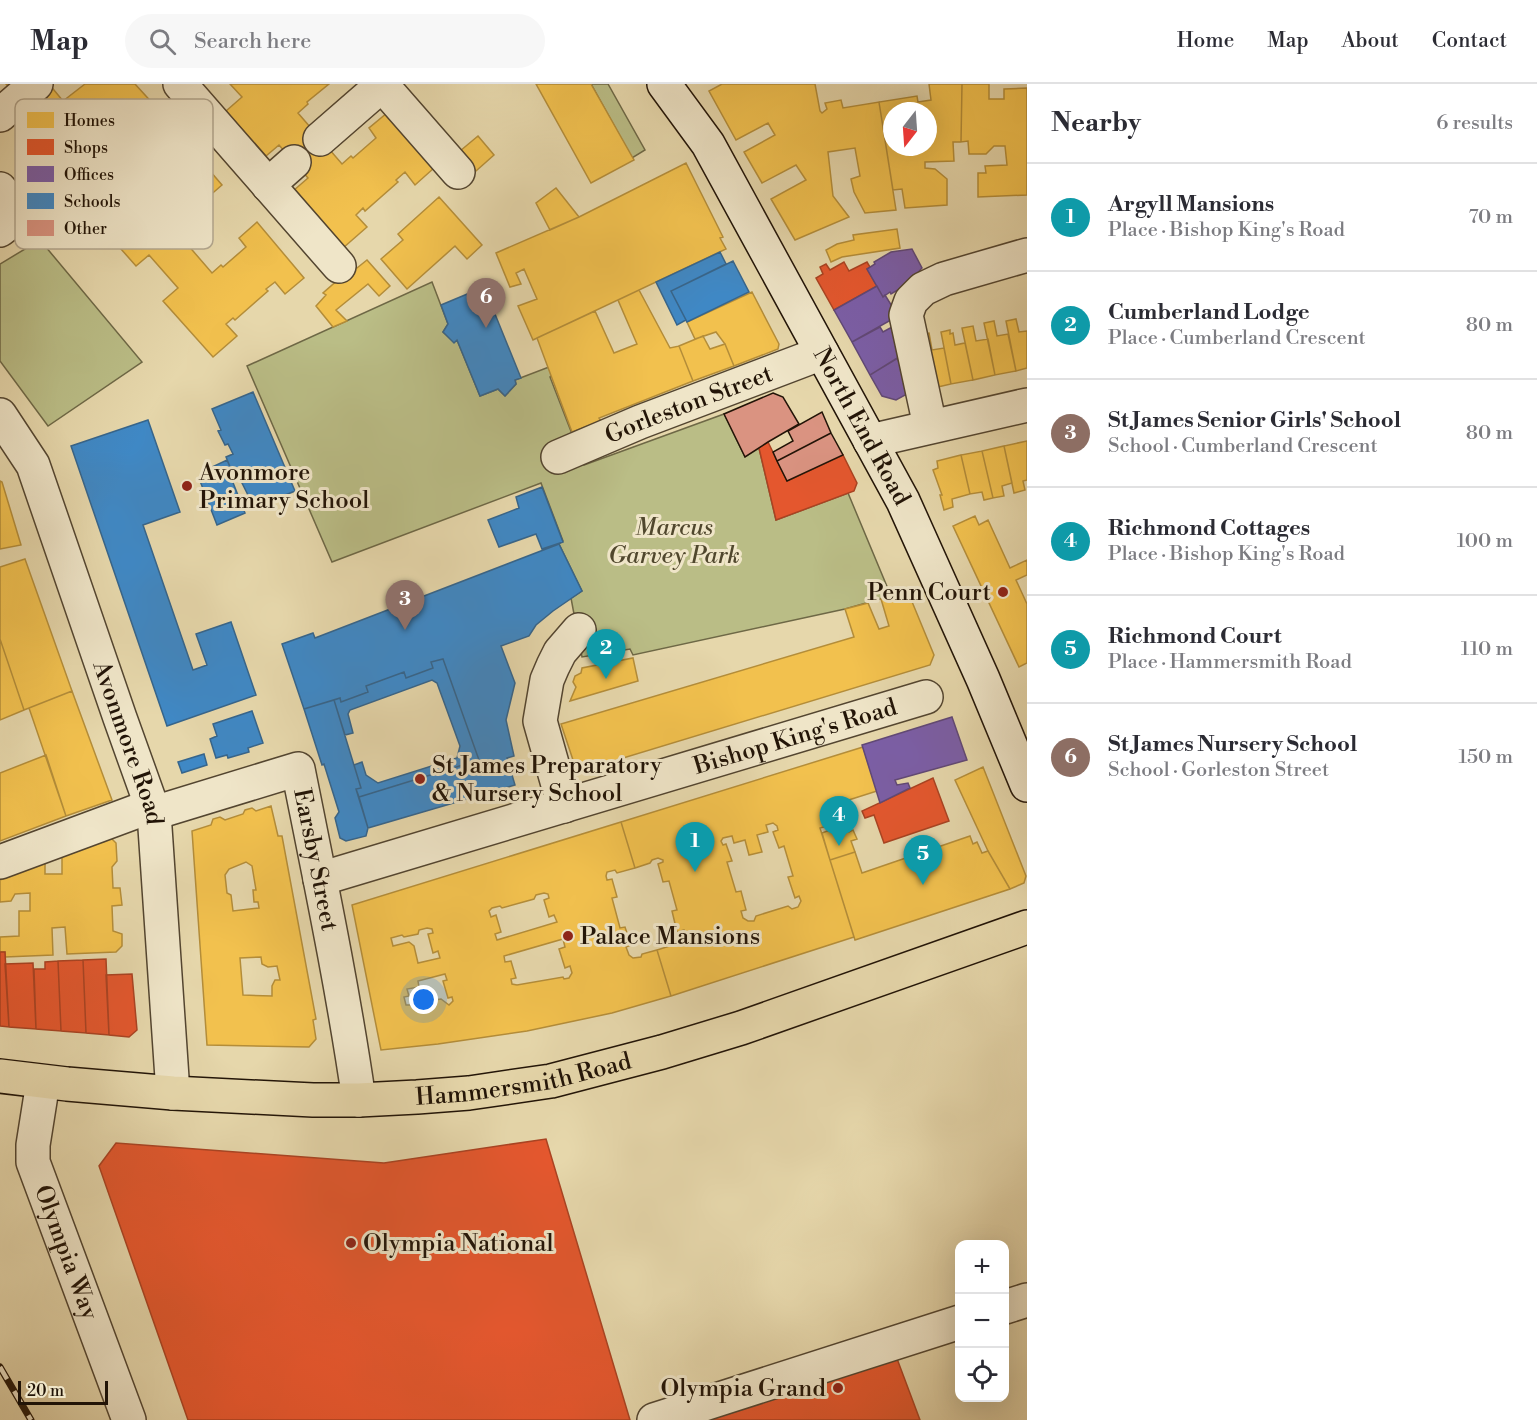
<!DOCTYPE html>
<meta charset="utf-8">
<style>
:root{--surface:#fff;--page:#f7f7f7;--text:#2b2b33;--muted:#7c7c81;--line:#e1e1e2;--accent:#d93025}
body{margin:0;font-family:"Libre Bodoni",serif;background:var(--page);color:var(--text)}
.controls{position:absolute;right:18px;bottom:18px;display:grid;overflow:hidden;border-radius:12px;box-shadow:0 6px 24px #0002}
.controls button{width:54px;height:54px;display:grid;place-items:center;padding:0;border:0;border-bottom:2px solid var(--line);background:var(--surface);color:var(--text);font:30px sans-serif}
.compass{position:absolute;left:883px;top:18px;width:54px;height:54px;border-radius:50%;background:var(--surface);box-shadow:0 6px 24px #0002;rotate:197deg}
.scale{position:absolute;left:18px;bottom:15px;width:90px;box-sizing:border-box;padding-left:6px;border:3px solid #221407;border-top:0;font-size:16px;line-height:21px;white-space:nowrap;color:#221407;-webkit-text-stroke:4px #efe5c8;paint-order:stroke}
.you{position:absolute;left:424px;top:916px;width:21px;height:21px;margin:-15px;border:4px solid #fff;border-radius:50%;background:#1a73e8;box-shadow:0 0 0 9px #1a73e833}
.badge{display:grid;place-items:center;width:39px;height:39px;border-radius:50%;background:var(--accent);color:#fff;font-size:20px;font-weight:700}
.pin{position:absolute;translate:-50% -50px;filter:drop-shadow(0 2px 3px #0008)}
.pin::after{content:'';position:absolute;top:32px;width:21px;height:18px;background:inherit;clip-path:polygon(0 0,100% 0,50% 100%)}
.list{margin:0;padding:0;list-style:none}
h2{display:flex;justify-content:space-between;align-items:center;height:78px;margin:0;padding:0 24px;font-size:26px}
h2 small{font-size:20px;font-weight:400;color:var(--muted)}
.list li{display:grid;grid-template-columns:39px 1fr auto;gap:18px;align-items:center;box-sizing:border-box;height:108px;padding:0 24px;border-top:2px solid var(--line)}
.list b{display:block;font-size:22px;white-space:nowrap}
.list p{margin:0;font-size:20px;white-space:nowrap;color:var(--muted)}
.list em{font-size:20px;font-style:normal;color:var(--muted)}
.icon{flex:none;width:33px;height:33px;fill:none;stroke:currentColor;stroke-width:2;stroke-linecap:round;stroke-linejoin:round}
.map{position:relative;flex:none;width:1027px;height:1336px;overflow:hidden}
header{display:flex;align-items:center;gap:36px;box-sizing:border-box;height:84px;padding:0 30px;background:var(--surface);border-bottom:2px solid var(--line)}
header strong{font-size:28px}
nav{display:flex;gap:33px;margin-inline-start:auto;font-size:21px}
.search{width:420px;height:54px;background:var(--page);display:flex;align-items:center;gap:15px;box-sizing:border-box;padding:0 21px;border-radius:33px;color:var(--muted);font-size:22px}
main{display:flex}
aside{flex:1;background:var(--surface)}
.map>svg:first-child{display:block}
.green{fill:#babd86;stroke:#6e6846;stroke-width:1.5}
.homes{fill:#f2c14e;stroke:#b48d39;stroke-width:1.5;fill-rule:evenodd}
.shops{fill:#e4572e;stroke:#aa4322;stroke-width:1.5}
.offices{fill:#7b5ea7;stroke:#604877;stroke-width:1.5}
.schools{fill:#3f88c5;stroke:#36658c;stroke-width:1.5}
.building{fill:#da9381;stroke:#221407;stroke-width:1.5}
.lines{fill:none;stroke-linecap:round;stroke-linejoin:round}
.street-casing{stroke:#534530;stroke-width:36}
.secondary-casing{stroke:#221407;stroke-width:36}
.primary-casing{stroke:#221407;stroke-width:36}
.street{stroke:#efe5c8;stroke-width:33}
.secondary{stroke:#efe5c8;stroke-width:33}
.primary{stroke:#e6d7ab;stroke-width:33}
.rail-casing{stroke:#221407;stroke-width:7}
.rail{stroke:#efe5c8;stroke-width:4.5;stroke-dasharray:14;stroke-linecap:butt}
.poi-dot{fill:#8f2418;stroke:#efe5c8;stroke-width:2}
.labels{text-anchor:middle;stroke-width:6;stroke-linejoin:round;paint-order:stroke}
.street-label{font-size:24px;fill:#221407;stroke:#efe5c8}
.poi-label{font-size:24px;fill:#221407;stroke:#efe5c8;text-anchor:start}
.park-label{font-size:24px;font-style:italic;fill:#50472d;stroke:#efe5c8}
.key{fill:#efe5c8;stroke:#b2a68e;stroke-width:1.5}
.key-label{font-size:16px;fill:#221407}
</style>
<header>
<strong>Map</strong>
<div class="search"><svg class="icon" aria-label="search" viewBox="0 0 24 24"><circle cx="10" cy="10" r="6"/><path d="M15 15l6 6"/></svg>Search here</div>
<nav><a>Home</a><a>Map</a><a>About</a><a>Contact</a></nav>
</header>
<main>
<div class="map">
<svg width="1027" height="1336" viewBox="0 0 1027 1336">
<rect width="100%" height="100%" fill="#e6d7ab"/>
<filter id="stains"><feTurbulence type="fractalNoise" baseFrequency=".00333" numOctaves="4"/><feColorMatrix values="0 0 0 0 .2 0 0 0 0 .09 0 0 0 0 .02 0 0 0 .5 -.17"/></filter>
<radialGradient id="worn" r=".72"><stop offset=".6" stop-color="#630" stop-opacity="0"/><stop offset="1" stop-color="#630" stop-opacity=".3"/></radialGradient>
<path class="green" d="M591 0H608L645 66 632 74Z
M40 156 142 278 48 342 0 277V180Z
M432 198 448 240 443 248 454 258 457 256 480 312 498 305 505 312 516 300 515 296 549 283 552 291 550 293 584 381 724 330 745 373 759 364 776 436 848 409 891 512 845 525 633 571 630 565 582 573 571 514 582 507 559 460 563 457 541 399 332 478 247 282Z"/>
<path class="homes" d="M6 0H49L63 17 85 0H135L155 22 136 38 125 25 114 34 116 36 96 54 137 102 158 84 159 86 171 76 169 74 186 59 222 101 207 114 201 107 177 128 178 129 168 138 212 189 221 181 223 183 246 163 239 154 257 138 304 194 285 210 275 198 266 205 268 207 235 236 233 234 226 240 237 252 213 273 163 217 178 204 149 171 136 182 98 139 114 124 79 85 66 97 21 46 35 33Z
M230 0H329L307 18 308 20 298 29 342 80 351 72 353 74 376 54 369 44 387 29 434 84 415 101 405 88 396 96 398 98 365 127 363 124 356 131 367 143 343 164 293 107 308 94 279 61 266 72 226 27 242 13Z
M536 0H591L634 76 591 99Z
M722 0H815L820 27 822 29 827 25 825 19 841 16 843 24 879 18 896 126 865 129 854 108 851 95 860 92 855 64 828 68 833 112 849 133 795 156 771 115 806 96 796 81 762 99 744 68 775 51 768 39 736 56 709 7Z
M929 0H962L961 58H953L954 77 925 78V84L935 85 947 95V121L905 124 902 105 893 106 879 18 917 12 918 18 931 16ZM892 27H928V63H892Z
M962 0H989V15H1004V5L1027 4V111L978 113V89H986L985 82 1007 81 1005 62H994L986 70H969L968 57 961 58Z
M478 52 494 71 476 87 460 67Z
M686 79 723 153 720 154 726 165 533 256 518 222 537 215 524 185 516 189 521 200 510 203 496 169 579 133Z
M556 104 579 133 550 146 536 119Z
M439 113 482 161 467 175 455 162 407 205 381 175 403 156 398 150Z
M897 145 900 164 842 173 831 178 826 166 837 160 854 156 853 151Z
M367 176 390 202 379 212 368 200 336 226 347 237 333 243 316 222 326 211 323 209 355 181 357 184Z
M639 206 670 264 679 262 693 297 599 334 601 337 572 348 537 254 595 227 614 269 637 260 618 216Z
M752 208 779 260 778 265 734 282 725 260 716 248 695 255 687 238Z
M1016 235 1019 248 1027 247V284L1016 287 1006 237Z
M994 237 997 252 1008 250 1016 287 995 291 984 239Z
M973 242 976 257 988 255 995 291 973 296 962 244Z
M950 246V250L953 249 955 261 965 259 973 296 951 300 941 248Z
M929 249 932 266 944 264 951 300 929 305 918 251Z
M703 252 710 265 725 260 734 282 693 297 679 262Z
M1027 357V396L1023 397 1025 406 1014 409 1004 362Z
M1004 362 1012 399 1002 402 1004 412 993 414 982 367Z
M982 367 993 414 984 416 982 408 970 410 961 371Z
M961 371 970 410 952 415 953 423 944 426 940 411H942L933 386 938 384 937 377Z
M0 397 2 398 21 461 0 465Z
M975 432 979 441 988 436 1010 484 1027 476V491L1016 496 1027 520V579L1019 583 953 442Z
M25 475 72 607 24 626 0 555V483Z
M908 508 934 571 930 581 577 688 561 640 854 553 845 525 868 519 879 545 889 542 881 515Z
M0 555 24 626 0 636Z
M633 574 638 597 570 617 576 603 573 598 575 592 581 589 582 584Z
M72 607 112 716 66 732 29 624Z
M863 663 877 707 836 720 842 738 820 744 854 853 671 912 657 866 676 860 679 861 684 859 686 854 684 846 677 848 672 827 677 826 669 797 663 798 658 780 663 778V776L658 774 652 776 650 779 635 784 621 738ZM773 739 777 742 778 746 773 748 779 764 784 762 793 792 788 793 795 814 799 812 801 817 798 823 792 825 788 822 756 832 754 837H748L743 834 741 827 746 826 741 807 736 808 727 778 732 777 726 760 723 761 721 757 723 754 732 752 734 759 745 756 749 771 762 768 757 751 768 748 766 741Z
M46 671 66 732 0 757V689Z
M983 683 1026 792 1024 799 1010 805 988 767 955 696Z
M271 722 278 752H282L316 935 313 936 316 955 309 963 207 961 192 747 211 741 213 735 220 733 225 736 243 730 245 726 252 724 256 727ZM246 778 252 782 256 806H253L254 818H258L259 824 233 827 231 811 227 809 225 791 229 785ZM261 873 262 880 268 883 277 882 280 896H275L272 902V912L243 911 240 874Z
M621 738 635 784 617 789 615 786 607 788 606 792 607 796 612 795 617 813 612 814 620 844 625 843 631 861 626 863 629 871 633 874 641 873 642 870 657 866 671 912 612 929 527 947 438 960 381 966 352 821ZM544 809 548 810 549 814 544 816 549 833 554 831 557 838 497 856 495 850 501 848 496 831 491 833 489 827 492 824 500 822 502 824 534 815 536 811ZM427 844 432 845 433 849 428 850 433 869 438 867 440 874 418 879 414 862 409 858 393 862 391 854 402 851 404 853 418 850 419 846ZM563 855 565 863 559 865 565 884 570 882 572 889 569 894 564 895 563 893 517 901 512 900 511 895 516 894 511 877 505 878 504 872ZM445 890 447 896 443 897 448 914 452 913 453 917 449 921 441 915 413 919V921H406L404 913 409 912 407 905 419 903 418 897Z
M846 740 849 748 853 746 857 755 851 757 855 768 830 776 822 749Z
M109 752 116 759 117 777 112 783 113 804H120L122 821 112 822 113 847 122 850V862L116 868 67 870 65 843 52 844 53 871 5 873V868H0V853L19 852V827H30V809L15 810 11 817 0 818V796L45 778V790H62V770Z
M970 752 973 760 977 758 982 769 988 767 1010 805 855 856 830 776 855 768 862 789Z"/>
<path class="shops" d="M844 178 849 187 867 178 870 183 867 185 877 202 834 226 816 194 823 190 820 183 826 180 830 186Z
M768 358 787 397 843 371 857 399 854 407 776 436 759 364Z
M933 694 949 737 884 759 874 731 865 734 862 727Z
M0 868H5L9 943 0 942Z
M106 875 109 951 86 949 83 876Z
M83 876 86 949 61 947 58 877Z
M58 877 61 947 36 945 34 885H45V878Z
M33 879 36 945 9 943 5 880Z
M132 890 137 946 129 953 109 951 106 891Z
M546 1055 630 1336H188L99 1082 116 1059 384 1079Z
M896 1272 920 1336H641Z"/>
<path class="offices" d="M912 165 922 184 908 200 891 210 890 208 883 213 867 185 875 180 874 178 891 168Z
M877 202 883 213 885 211 898 232 852 258 834 226Z
M880 243 883 248 892 243 908 268 870 291 852 258Z
M897 274 900 280 909 309 896 316 882 312 870 291Z
M952 633 967 676 895 696 897 701 908 699 910 704 880 719 862 661Z"/>
<path class="schools" d="M720 168 726 180 671 207 686 236 677 241 656 198Z
M733 177 749 208 687 238 671 207Z
M484 203 521 294 515 296 516 300 505 312 498 305 480 312 457 256 454 259 443 248 448 240 441 221Z
M253 308 295 407 256 423 251 412 249 413 242 399 245 397 240 387 233 390 226 373 233 370 228 360 225 361 218 347 221 346 212 325Z
M148 336 180 428 143 441 193 586 207 581 196 550 231 538 256 611 167 642 71 362Z
M227 376 233 390 230 391 245 429 217 441 200 397 216 390 212 383Z
M542 403 563 458 542 465 536 450 499 463 488 436 519 424 516 413Z
M559 460 582 507 553 527 536 541 529 552 501 562 515 599 506 636 514 672 507 674 515 701 368 744 359 713 479 676 443 575 431 578 433 584 406 594 404 588 366 602 368 608 341 618 340 614 304 625 282 560 313 549 315 554Z
M443 575 479 676 359 713 356 705 361 704 354 681 362 678 366 691 378 699 457 674 460 662 437 599 432 596 350 626 348 630 353 649 345 651 334 616 340 614 341 618 368 608 366 602 404 588 406 594 433 584 431 578Z
M334 616 361 704 356 705 368 744 366 752 346 757 340 754 335 734 339 728 324 680 322 681 304 625Z
M252 627 263 659 248 664 249 668 228 674 227 671 216 674 210 655 217 652 213 640Z
M204 670 207 681 182 689 178 678Z"/>
<path class="building" d="M773 309 783 313 799 340 768 358 745 373 724 330Z
M822 328 831 349 777 377 773 368 793 357 788 347Z
M831 349 843 371 787 397 777 377Z"/>
<g class="lines">
<g class="street-casing">
<g id="street">
<path d="M180 0 339 182"/>
<path d="M381 0 458 88"/>
<path d="M0 31 36 0"/>
<path d="M320 55 382 1"/>
<path d="M268 101 294 78"/>
<path d="M0 105 21 130 0 146"/>
<path id="s1" d="M0 331 33 381 120 634 154 729 173 1009"/>
<path d="M930 342 906 231 911 217 923 205 944 195 1027 171"/>
<path d="M870 357 1027 321"/>
<path id="s2" d="M558 373 640 338 822 269"/>
<path d="M564 722 540 637 547 596 553 582 560 568 579 546"/>
<path id="s3" d="M154 729 298 685C320 795 343 905 359 1016"/>
<path d="M0 778 151 722"/>
<path id="s4" d="M320 795 926 613"/>
<path id="s5" d="M43 998 33 1061V1078L129 1336"/>
<path d="M1005 1223 1027 1216"/>
<path d="M654 1336 960 1238"/>
</g>
</g>
<g class="secondary-casing">
<g id="secondary">
<path id="s6" d="M664 0 708 60 903 417 983 595 1027 701"/>
</g>
</g>
<g class="primary-casing">
<g id="primary">
<path id="s7" d="M0 992 67 1000 173 1009 313 1016H359L417 1013 469 1009 551 997 662 968 741 944 1027 843"/>
</g>
</g>
<use href="#street" class="street"/>
<use href="#secondary" class="secondary"/>
<use href="#primary" class="primary"/>
<g class="rail-casing">
<path id="rail" d="M0 1283 31 1336"/>
</g>
<use href="#rail" class="rail"/>
</g>
<g class="poi-dot">
<circle cx="187" cy="402" r="6"/>
<circle cx="1003" cy="508" r="6"/>
<circle cx="420" cy="695" r="6"/>
<circle cx="568" cy="852" r="6"/>
<circle cx="351" cy="1159" r="6"/>
<circle cx="838" cy="1304" r="6"/>
</g>
<g class="labels">
<g class="street-label">
<text dy="8" stroke="none"><textPath href="#s2" startOffset="141">Gorleston Street</textPath></text>
<text dy="8" stroke="none"><textPath href="#s6" startOffset="396">North End Road</textPath></text>
<text dy="8" stroke="none"><textPath href="#s4" startOffset="496">Bishop King's Road</textPath></text>
<text dy="8" stroke="none"><textPath href="#s1" startOffset="354">Avonmore Road</textPath></text>
<text dy="8" stroke="none"><textPath href="#s3" startOffset="243">Earsby Street</textPath></text>
<text dy="8" stroke="none"><textPath href="#s7" startOffset="526">Hammersmith Road</textPath></text>
<text dy="8" stroke="none"><textPath href="#s5" startOffset="177">Olympia Way</textPath></text>
</g>
<g class="poi-label">
<text x="199" y="396">Avonmore<tspan x="199" dy="28">Primary School</tspan></text>
<text x="991" y="516" text-anchor="end">Penn Court</text>
<text x="432" y="689">St James Preparatory<tspan x="432" dy="28">&amp; Nursery School</tspan></text>
<text x="580" y="860">Palace Mansions</text>
<text x="363" y="1167">Olympia National</text>
<text x="826" y="1312" text-anchor="end">Olympia Grand</text>
</g>
<g class="park-label">
<text x="674" y="451">Marcus<tspan x="674" dy="28">Garvey Park</tspan></text>
</g>
</g>
<rect x="15" y="15" width="198" height="150" rx="9" class="key"/>
<rect x="27" y="28" width="27" height="16" fill="#f2c14e"/>
<rect x="27" y="55" width="27" height="16" fill="#e4572e"/>
<rect x="27" y="82" width="27" height="16" fill="#7b5ea7"/>
<rect x="27" y="109" width="27" height="16" fill="#3f88c5"/>
<rect x="27" y="136" width="27" height="16" fill="#da9381"/>
<g class="key-label">
<text x="64" y="42">Homes</text>
<text x="64" y="69">Shops</text>
<text x="64" y="96">Offices</text>
<text x="64" y="123">Schools</text>
<text x="64" y="150">Other</text>
</g>
<rect width="100%" height="100%" filter="url(#stains)"/>
<rect width="100%" height="100%" fill="url(#worn)"/>
</svg>
<div class="controls">
<button>+</button>
<button>−</button>
<button><svg class="icon" aria-label="locate" viewBox="0 0 24 24"><circle cx="12" cy="12" r="6"/><path d="M12 2v4M12 18v4M2 12h4M18 12h4"/></svg></button>
</div>
<svg class="compass" viewBox="-18 -18 36 36"><path d="M0-13l5 13h-10z" fill="#e53935"/><path d="M0 13l5-13h-10z" fill="#7c7c81"/></svg>
<div class="scale">20 m</div>
<div class="you"></div>
<div class="pin badge" style="left:695px;top:788px;background:#0f9aa8">1</div>
<div class="pin badge" style="left:606px;top:595px;background:#0f9aa8">2</div>
<div class="pin badge" style="left:405px;top:546px;background:#8d6e63">3</div>
<div class="pin badge" style="left:839px;top:762px;background:#0f9aa8">4</div>
<div class="pin badge" style="left:923px;top:801px;background:#0f9aa8">5</div>
<div class="pin badge" style="left:486px;top:244px;background:#8d6e63">6</div>
</div>
<aside>
<h2>Nearby<small>6 results</small></h2>
<ul class="list">
<li><span class="badge" style="background:#0f9aa8">1</span><div><b>Argyll Mansions</b><p>Place · Bishop King's Road</p></div><em>70 m</em></li>
<li><span class="badge" style="background:#0f9aa8">2</span><div><b>Cumberland Lodge</b><p>Place · Cumberland Crescent</p></div><em>80 m</em></li>
<li><span class="badge" style="background:#8d6e63">3</span><div><b>St James Senior Girls' School</b><p>School · Cumberland Crescent</p></div><em>80 m</em></li>
<li><span class="badge" style="background:#0f9aa8">4</span><div><b>Richmond Cottages</b><p>Place · Bishop King's Road</p></div><em>100 m</em></li>
<li><span class="badge" style="background:#0f9aa8">5</span><div><b>Richmond Court</b><p>Place · Hammersmith Road</p></div><em>110 m</em></li>
<li><span class="badge" style="background:#8d6e63">6</span><div><b>St James Nursery School</b><p>School · Gorleston Street</p></div><em>150 m</em></li>
</ul>
</aside>
</main>
